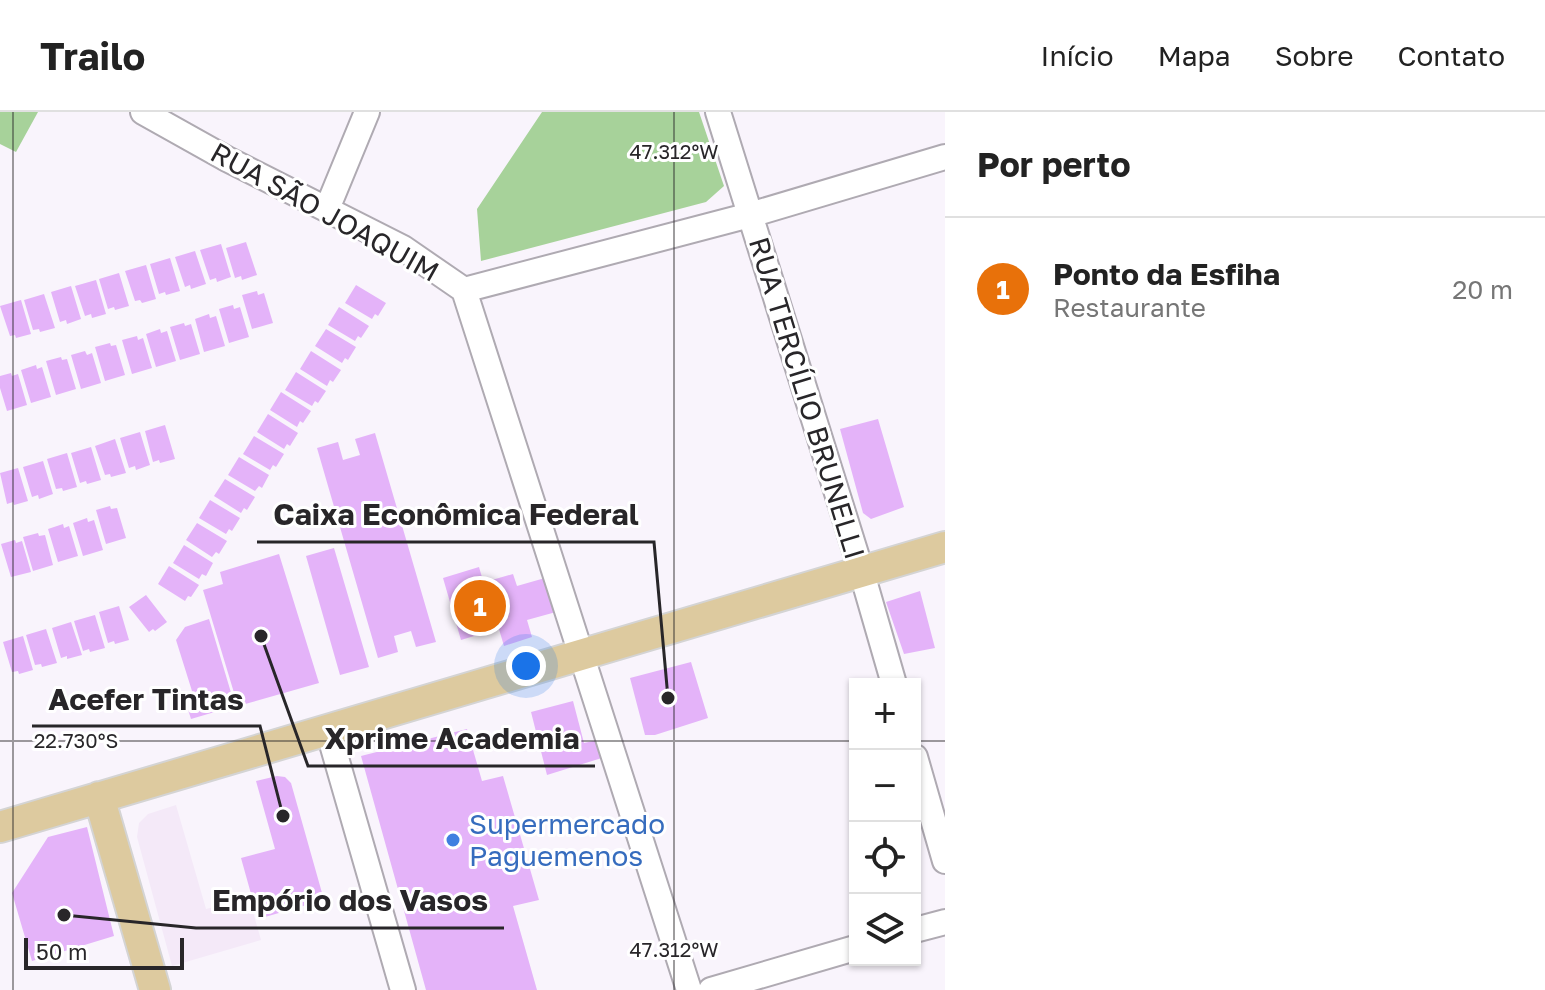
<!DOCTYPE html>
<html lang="pt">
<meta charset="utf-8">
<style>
:root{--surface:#fff;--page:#f6f6f6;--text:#222;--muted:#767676;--line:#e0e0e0;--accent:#d93025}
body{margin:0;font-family:"Golos Text",sans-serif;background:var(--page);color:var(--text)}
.controls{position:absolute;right:24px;bottom:24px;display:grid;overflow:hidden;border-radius:0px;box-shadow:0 2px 6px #0004}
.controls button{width:72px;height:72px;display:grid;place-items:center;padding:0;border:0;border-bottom:2px solid var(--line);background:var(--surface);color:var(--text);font:40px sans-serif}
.scale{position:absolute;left:24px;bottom:20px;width:160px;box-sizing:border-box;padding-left:8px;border:4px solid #282629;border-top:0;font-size:22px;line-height:28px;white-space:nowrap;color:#282629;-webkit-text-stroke:6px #fff;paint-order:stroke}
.you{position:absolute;left:526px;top:554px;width:28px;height:28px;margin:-20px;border:6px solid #fff;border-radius:50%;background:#1a73e8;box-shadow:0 0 0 12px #1a73e833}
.badge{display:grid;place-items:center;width:52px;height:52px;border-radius:50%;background:var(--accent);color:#fff;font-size:26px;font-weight:700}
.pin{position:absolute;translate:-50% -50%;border:4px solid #fff;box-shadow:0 2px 8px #0006}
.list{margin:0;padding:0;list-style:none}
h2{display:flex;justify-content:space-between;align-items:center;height:104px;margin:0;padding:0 32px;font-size:34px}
h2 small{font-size:26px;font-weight:400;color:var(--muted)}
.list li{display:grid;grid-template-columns:52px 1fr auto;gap:24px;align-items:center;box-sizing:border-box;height:144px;padding:0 32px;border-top:2px solid var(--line)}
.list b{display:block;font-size:30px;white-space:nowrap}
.list p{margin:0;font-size:26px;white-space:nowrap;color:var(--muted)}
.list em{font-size:26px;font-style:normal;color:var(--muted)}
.icon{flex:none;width:44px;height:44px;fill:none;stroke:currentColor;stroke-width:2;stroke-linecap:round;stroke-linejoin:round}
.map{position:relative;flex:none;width:945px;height:878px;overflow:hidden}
header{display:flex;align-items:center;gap:48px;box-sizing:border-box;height:112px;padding:0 40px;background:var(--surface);border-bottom:2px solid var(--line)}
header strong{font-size:38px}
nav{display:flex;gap:44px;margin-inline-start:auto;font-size:28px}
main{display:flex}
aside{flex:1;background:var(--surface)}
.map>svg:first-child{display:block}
.built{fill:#f4e9f8}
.green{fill:#a7d29a}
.building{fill:#e4b3f9}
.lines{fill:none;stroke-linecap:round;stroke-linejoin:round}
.minor-casing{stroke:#afaab2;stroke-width:28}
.major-casing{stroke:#d4d4d4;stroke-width:34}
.minor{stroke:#fff;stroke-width:24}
.major{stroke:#ddca9f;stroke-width:30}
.ticks{fill:none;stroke:#282629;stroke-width:2;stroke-opacity:0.45}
.shop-dot{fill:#3f7fe0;stroke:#fff;stroke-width:3}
.labels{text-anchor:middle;stroke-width:6;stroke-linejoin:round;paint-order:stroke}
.street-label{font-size:28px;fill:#282629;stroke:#fff}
.shop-label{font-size:28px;fill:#366cbe;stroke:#fff;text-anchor:start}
.ticks-label{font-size:20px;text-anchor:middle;fill:#282629;stroke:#fff;stroke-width:6;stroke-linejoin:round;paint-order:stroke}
.leader{fill:none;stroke:#282629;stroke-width:3}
.callout-dot{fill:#282629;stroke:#fff;stroke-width:3}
.callout-label{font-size:30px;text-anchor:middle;font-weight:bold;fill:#282629;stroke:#fff;stroke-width:6;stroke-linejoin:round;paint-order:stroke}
</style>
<header>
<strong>Trailo</strong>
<nav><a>Início</a><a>Mapa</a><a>Sobre</a><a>Contato</a></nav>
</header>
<main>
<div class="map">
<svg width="945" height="878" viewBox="0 0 945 878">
<rect width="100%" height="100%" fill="#f9f4fc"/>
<path class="built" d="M176 693 206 797 249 786 261 828 172 854 137 725 139 711 148 702Z"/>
<path class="green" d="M0 0H38L16 40 0 32Z
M542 0H699L724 74 706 90 481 149 477 97Z"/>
<path class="building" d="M246 130 257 163 242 168 241 164 235 166 226 136Z
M221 132 231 165 217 170 216 166 210 168 200 138Z
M195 139 206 172 191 177 190 173 185 175 175 145Z
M170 146 180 179 166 183 165 180 159 182 150 152Z
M146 153 156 187 142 191 140 188 135 189 125 159Z
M119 161 129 194 115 198 114 195 108 197 99 167Z
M96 168 106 202 92 206 91 202 85 204 75 174Z
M356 173 386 191 378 204 375 202 372 207 345 191Z
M71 174 81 207 67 212 66 208 60 210 51 180Z
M257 179 258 183 264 181 273 211 252 217 242 183Z
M44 182 55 216 40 220 39 217 33 218 24 188Z
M21 188 31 222 16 226 15 223 10 224 0 194Z
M233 193 234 197 240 195 249 225 229 231 219 197Z
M339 195 369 214 361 226 358 224 355 229 328 213Z
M209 202 210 206 216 204 225 234 204 240 195 207Z
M184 211 185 214 191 212 200 242 180 248 170 215Z
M160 217 161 221 167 219 176 249 156 255 146 222Z
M326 217 356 235 348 248 345 246 342 251 315 234Z
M137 224 138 228 143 226 152 256 132 262 122 228Z
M110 231 111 234 116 233 125 263 105 269 95 235Z
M85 239 87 243 92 241 101 271 81 277 71 243Z
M311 239 341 258 333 270 330 268 327 274 300 257Z
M61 245 62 248 67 247 76 277 56 283 46 249Z
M36 253 37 257 42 255 51 285 31 291 21 258Z
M296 260 326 279 318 291 315 289 312 294 285 278Z
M11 261 12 264 18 262 27 293 7 299 0 276V264Z
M281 280 311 299 303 311 300 309 297 315 270 298Z
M268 302 298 321 290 334 287 332 284 337 257 320Z
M878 307 904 395 871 407 863 401 840 317Z
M165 313 175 347 160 351 159 348 153 350 145 319Z
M140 320 150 353 136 358 135 354 129 356 120 326Z
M375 321 436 530 416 535 411 519 394 524 398 540 378 546 317 336 338 330 343 348 360 343 355 327Z
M254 324 284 342 276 355 273 353 270 358 243 342Z
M115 327 126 361 111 365 110 362 105 363 95 334Z
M91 335 101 368 87 372 86 369 80 371 71 341Z
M67 341 77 375 63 379 62 376 56 377 47 347Z
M239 345 269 363 262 376 259 374 255 379 228 363Z
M43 349 53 382 39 387 38 383 32 385 23 355Z
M18 356 28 389 14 393 13 390 7 392 0 361Z
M225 367 255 385 247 398 244 396 241 401 214 384Z
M210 388 240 406 232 419 229 417 226 422 199 406Z
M110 394 111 397 117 396 126 426 106 432 96 398Z
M87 406 88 410 94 408 103 438 83 444 73 411Z
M197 411 227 429 219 442 216 440 212 445 186 428Z
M63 412 64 416 69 414 78 444 58 450 48 417Z
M38 421 39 424 45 423 53 453 33 459 23 425Z
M15 428 16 431 22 429 31 460 11 465 1 432Z
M184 433 213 451 206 464 202 462 199 467 173 451Z
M334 436 369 555 340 563 306 444Z
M279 442 319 571 238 594 203 478 223 472 220 460Z
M169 454 199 473 191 485 188 484 185 489 158 472Z
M479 455 497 517 461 528 443 466Z
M513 462 517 474 545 466 556 500 527 508 532 525 504 534 485 470Z
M920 479 935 536 904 542 886 490Z
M146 483 167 510 155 519 153 517 149 520 129 495Z
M119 494 129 528 115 532 114 529 108 531 99 500Z
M95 503 105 536 90 540 89 537 83 539 74 509Z
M209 507 235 594 191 607 183 582 192 579 176 528 185 515Z
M71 510 82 543 67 547V544L61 546 52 516Z
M46 517 57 551 42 555 41 552 35 553 26 523Z
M23 524 33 558 19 562 18 559 12 560 3 530Z
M691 550 708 606 655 623H645L630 566Z
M573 589 584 631 598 628 605 645 547 663 531 600Z
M467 617 482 669 503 664 539 788 513 794 537 878H426L361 644Z
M277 664 285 665 291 671 324 788 258 807 241 746 275 737 256 669Z
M87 715 114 824 32 849 12 781 48 725Z"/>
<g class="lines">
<g class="minor-casing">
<path id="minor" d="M143 0 227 47 403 136 464 178
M718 0 861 458 894 572
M327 97 367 0
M464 178 689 878
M464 178 750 103 945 45
M328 618 403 878
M915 645 945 749
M915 818 945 810
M711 878 855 836"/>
</g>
<g class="major-casing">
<path id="major" d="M99 685 155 878
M0 715 945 435"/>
</g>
<use href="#minor" class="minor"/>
<use href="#major" class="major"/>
</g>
<path class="ticks" d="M13 0V878M674 0V878M0 629H855M915 629H945"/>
<circle class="shop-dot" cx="453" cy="728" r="8"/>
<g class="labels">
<g class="street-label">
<text transform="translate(325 100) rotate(29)" y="10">RUA SÃO JOAQUIM</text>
<text transform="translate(807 286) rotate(73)" y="10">RUA TERCÍLIO BRUNELLI</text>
</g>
<g class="shop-label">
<text x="469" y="722">Supermercado<tspan x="469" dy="32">Paguemenos</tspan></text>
</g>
</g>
<g class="ticks-label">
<text x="674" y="47">47.312°W</text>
<text x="76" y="636">22.730°S</text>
<text x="674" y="845">47.312°W</text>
</g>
<path class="leader" d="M668 586L654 430H257M283 704L260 614H32M261 524L308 654H595M64 803L196 816H504"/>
<g class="callout-dot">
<circle cx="668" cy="586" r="8"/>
<circle cx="283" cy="704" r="8"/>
<circle cx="261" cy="524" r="8"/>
<circle cx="64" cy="803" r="8"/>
</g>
<g class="callout-label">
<text x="456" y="413">Caixa Econômica Federal</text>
<text x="146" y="598">Acefer Tintas</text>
<text x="452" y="637">Xprime Academia</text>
<text x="350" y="799">Empório dos Vasos</text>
</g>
</svg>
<div class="controls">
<button>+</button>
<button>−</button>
<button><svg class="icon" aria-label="locate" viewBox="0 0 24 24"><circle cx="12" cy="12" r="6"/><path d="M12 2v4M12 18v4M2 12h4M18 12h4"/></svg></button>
<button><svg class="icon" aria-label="layers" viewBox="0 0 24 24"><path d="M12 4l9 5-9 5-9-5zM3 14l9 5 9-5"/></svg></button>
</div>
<div class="scale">50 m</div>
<div class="you"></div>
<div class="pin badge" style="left:480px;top:494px;background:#e8710a">1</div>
</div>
<aside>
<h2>Por perto<small></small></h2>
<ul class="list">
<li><span class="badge" style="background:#e8710a">1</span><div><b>Ponto da Esfiha</b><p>Restaurante</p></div><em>20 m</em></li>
</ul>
</aside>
</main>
